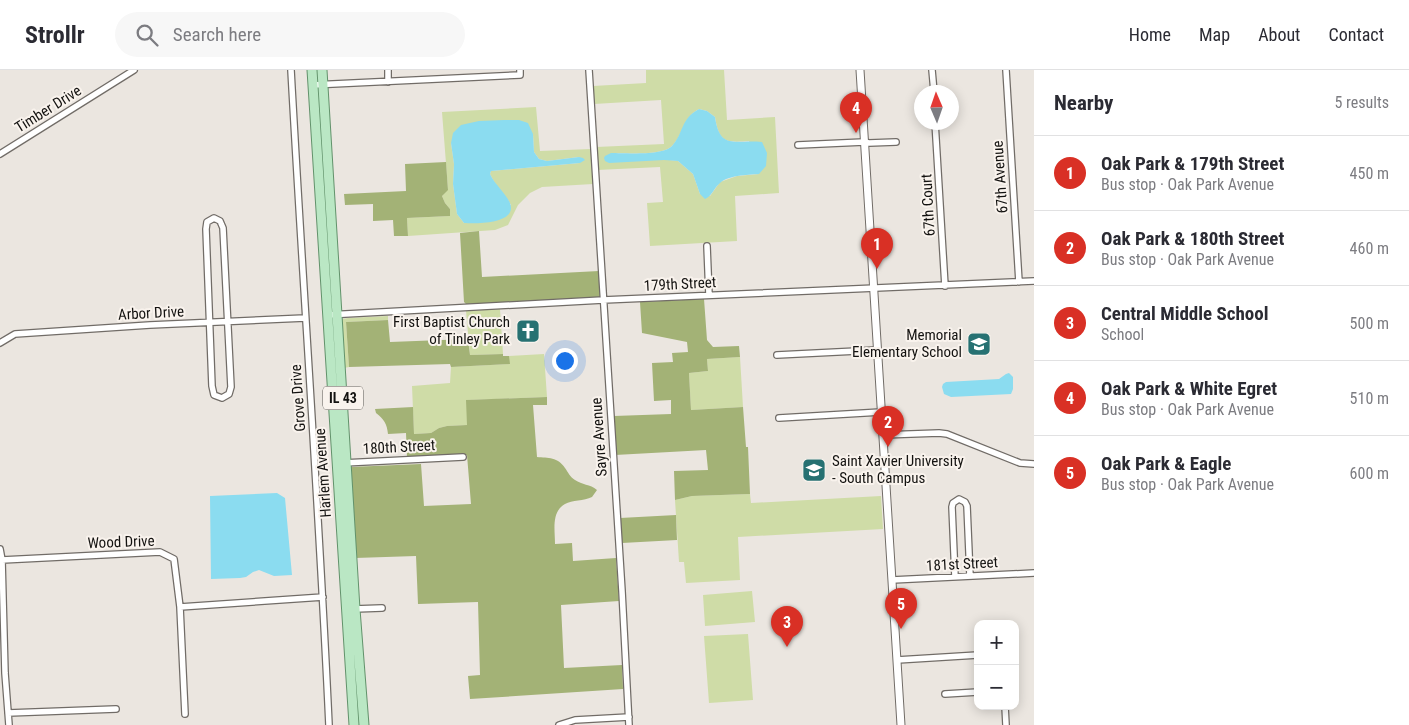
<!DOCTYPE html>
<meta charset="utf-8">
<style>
:root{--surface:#fff;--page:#f7f7f7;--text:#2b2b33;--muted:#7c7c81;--line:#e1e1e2;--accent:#d93025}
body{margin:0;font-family:"Roboto Condensed",sans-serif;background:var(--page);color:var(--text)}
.controls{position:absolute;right:15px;bottom:15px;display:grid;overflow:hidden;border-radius:10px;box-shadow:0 2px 12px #0003}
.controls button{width:45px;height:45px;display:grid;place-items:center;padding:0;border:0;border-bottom:1px solid var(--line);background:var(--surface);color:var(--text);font:25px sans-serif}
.compass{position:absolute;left:914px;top:15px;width:45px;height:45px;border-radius:50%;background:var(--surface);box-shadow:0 2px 12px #0003;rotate:358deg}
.you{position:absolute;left:564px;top:290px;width:18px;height:18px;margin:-12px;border:4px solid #fff;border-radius:50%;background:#1a73e8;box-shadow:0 0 0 8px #1a73e833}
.badge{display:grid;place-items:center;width:32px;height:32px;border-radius:50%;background:var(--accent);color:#fff;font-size:16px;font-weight:700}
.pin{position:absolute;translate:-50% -41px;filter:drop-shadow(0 1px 2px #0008)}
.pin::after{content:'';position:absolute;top:26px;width:18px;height:15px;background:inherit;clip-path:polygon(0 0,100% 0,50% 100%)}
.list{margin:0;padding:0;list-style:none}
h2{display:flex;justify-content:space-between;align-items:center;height:65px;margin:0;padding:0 20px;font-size:21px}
h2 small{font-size:16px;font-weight:400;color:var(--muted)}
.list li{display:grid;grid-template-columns:32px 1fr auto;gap:15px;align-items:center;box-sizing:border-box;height:75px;padding:0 20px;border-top:1px solid var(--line)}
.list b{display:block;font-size:19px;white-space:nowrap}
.list p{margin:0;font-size:16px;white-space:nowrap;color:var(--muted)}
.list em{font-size:16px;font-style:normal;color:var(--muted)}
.icon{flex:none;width:28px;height:28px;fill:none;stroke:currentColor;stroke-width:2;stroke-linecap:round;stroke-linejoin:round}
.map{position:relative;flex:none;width:1034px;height:655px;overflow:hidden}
header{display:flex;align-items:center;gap:30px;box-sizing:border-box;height:70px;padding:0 25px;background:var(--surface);border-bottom:1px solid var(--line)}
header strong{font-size:24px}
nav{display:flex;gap:28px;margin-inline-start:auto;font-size:18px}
.search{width:350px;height:45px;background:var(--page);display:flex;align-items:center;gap:12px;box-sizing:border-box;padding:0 18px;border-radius:28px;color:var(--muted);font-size:19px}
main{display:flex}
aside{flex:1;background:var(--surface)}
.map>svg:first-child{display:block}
.green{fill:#cfdca7;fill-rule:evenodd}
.forest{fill:#a3b276}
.water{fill:#8bdcf0}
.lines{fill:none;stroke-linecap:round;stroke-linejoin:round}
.minor-casing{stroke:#716c67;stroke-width:8}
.tertiary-casing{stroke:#716c67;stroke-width:9}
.primary-casing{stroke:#62926b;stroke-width:11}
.minor{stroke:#fff;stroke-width:5.5}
.tertiary{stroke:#fff;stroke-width:7}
.primary{stroke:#bae7c4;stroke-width:9}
.labels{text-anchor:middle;stroke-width:4;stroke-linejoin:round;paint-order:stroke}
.shield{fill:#f9f3ed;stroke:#585652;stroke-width:1}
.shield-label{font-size:14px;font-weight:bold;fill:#131210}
.street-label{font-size:15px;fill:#131210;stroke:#f9f3ed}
.poi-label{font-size:15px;fill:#131210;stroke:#f9f3ed;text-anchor:end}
</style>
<header>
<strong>Strollr</strong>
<div class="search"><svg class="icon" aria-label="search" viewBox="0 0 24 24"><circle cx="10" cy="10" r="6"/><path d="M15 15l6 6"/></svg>Search here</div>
<nav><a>Home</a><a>Map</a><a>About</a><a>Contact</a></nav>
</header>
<main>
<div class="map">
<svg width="1034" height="655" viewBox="0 0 1034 655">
<rect width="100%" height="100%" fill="#ebe6e0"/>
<path class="green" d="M646 0H724L727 50 775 47 779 123 735 126 737 171 650 176 647 133 663 132 660 97 597 100 596 77 664 74 661 30 594 34 593 16 646 13ZM699 39 707 41 715 47C719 72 725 73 749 71L759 104 737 106 720 112 710 126 700 124 693 104 678 91 611 83C625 83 663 86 672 76 684 64 682 48 699 39Z
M536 37 540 81 591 79 593 114 542 117 530 123 518 135 508 155 495 160 408 166 407 148 450 146V139L445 133 442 126 448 119 442 42ZM533 64 534 82 539 89 547 91 579 87 580 93 491 101 490 104C495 116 505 124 511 135L464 153 457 144 453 114 454 94 451 73Z
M500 239 503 284 470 285 466 241Z
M388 246V250L346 252 349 297 344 298 340 253 342 249 348 248Z
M544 284 547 327 467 330 468 355 447 356 439 358 431 363 414 364 412 316 450 313 451 297 509 294V286Z
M740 287 743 337 691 340 689 303 708 301 707 289Z
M750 424 751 433 881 426 883 459 738 467 740 510 686 513 684 492H679L675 430 692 426Z
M752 521 755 552 705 556 703 525Z
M748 564 753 630 709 633 704 566Z"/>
<path class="forest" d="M446 92 448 120 442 126 445 133 450 139V146L407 148 408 166H394L393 150 373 151V134L345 135 344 124 406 121 405 94Z
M479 161 482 207 599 201 600 228 466 234 464 232 460 163Z
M704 229 707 270 713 277 739 276 740 287 707 289 708 301 689 303 691 340 743 337 746 377H748L750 424 692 426 675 430 674 401 708 400 706 380 615 385 614 346 671 344V330L654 331 652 293 673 292 672 283 688 282 687 272 642 263 640 232Z
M388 250 390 272 468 269 470 285 503 284V286H509L510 294 451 297 450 294 349 297 346 252Z
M547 327V335H533L537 387C548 388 558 387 565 398 568 402 570 407 575 410 582 415 590 414 597 420L592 427C584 431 572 430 565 434 551 442 555 460 555 474L572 473 573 491 616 488 619 531 561 535 564 598 622 595 623 619 470 629 468 606 480 605 478 532 418 534 416 486 355 488 350 397 421 394 424 436 471 434 467 385 407 388 406 363 388 364C387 354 384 349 376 343L375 339 413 337 414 364 431 363 439 358 447 356 467 355 466 330Z
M676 445 677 470 622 473 620 448Z"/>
<path class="water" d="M699 39 707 41 715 47C720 81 735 69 762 72L767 83 766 96 759 104C747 105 727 105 719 114 713 119 713 125 705 129L700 124 693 104 678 91 664 90 609 93 605 91 604 88 605 86 611 83C625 83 663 86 672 76 684 63 680 49 699 39Z
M504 50H519L528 53 533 64 534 82 539 89 547 91 579 87 583 88 585 90 580 93 491 101 490 104C495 115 505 122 510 133 518 154 476 154 464 153L457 144 453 114 454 94 451 73 453 63 461 55 479 51Z
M1009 303 1013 307V319L1011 324 951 327 944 324 942 317 943 314 946 312 999 309 1006 304Z
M277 423 285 428 292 505 274 506 259 500 253 502 246 507 240 508 211 509 210 426Z"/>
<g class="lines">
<g class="minor-casing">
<path id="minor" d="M291 0C303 218 319 437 329 655
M388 0V12
M589 0 622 521 629 655
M932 0 934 22
M1006 0 1019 212
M312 15 520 5V0
M935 52 945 216
M798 75 864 72 869 73 896 72
M0 84 134 0
M214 148 220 151 223 158 231 317 229 324 222 328 214 325 212 316 206 159 207 152Z
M707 176 709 225
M327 245 603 230 1034 211
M0 273 15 264 150 255 305 248
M777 285 877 280
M779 348 881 342
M883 365 939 363 947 364 1020 393 1034 394
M343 393 463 387
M0 479 2 490 5 603 9 655
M2 490 160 482 174 489 180 537 185 644
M955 507 952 437 953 433 959 429 965 432 967 436 970 506
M892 510 1034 503
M180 537 323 527
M354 539 382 538
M897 590 978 585
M945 624 978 622
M1005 636 1006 655
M8 643 116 639
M559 655 575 650 629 647"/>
</g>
<g class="tertiary-casing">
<path id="tertiary" d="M860 0 901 655"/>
</g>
<g class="primary-casing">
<path id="primary" d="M312 0 354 655
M322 0 355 539 364 655"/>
</g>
<use href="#minor" class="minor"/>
<use href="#tertiary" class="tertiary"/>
<use href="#primary" class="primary"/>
</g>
<defs>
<g id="church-square" transform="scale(1.25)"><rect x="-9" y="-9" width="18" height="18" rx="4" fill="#267172" stroke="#f9f3ed"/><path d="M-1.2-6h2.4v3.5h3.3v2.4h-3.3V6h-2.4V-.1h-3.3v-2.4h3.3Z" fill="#fff"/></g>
<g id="school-square" transform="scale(1.25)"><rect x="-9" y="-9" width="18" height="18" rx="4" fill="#267172" stroke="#f9f3ed"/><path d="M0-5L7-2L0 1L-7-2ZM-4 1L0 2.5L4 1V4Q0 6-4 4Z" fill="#fff"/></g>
<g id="university-square" transform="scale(1.25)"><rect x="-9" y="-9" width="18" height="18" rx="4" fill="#267172" stroke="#f9f3ed"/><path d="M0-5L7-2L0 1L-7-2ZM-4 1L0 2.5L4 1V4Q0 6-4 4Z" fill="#fff"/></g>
</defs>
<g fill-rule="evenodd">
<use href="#church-square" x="528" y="261"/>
<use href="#school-square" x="979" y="274"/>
<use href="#university-square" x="814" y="400"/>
</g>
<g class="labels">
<rect class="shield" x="323" y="316.5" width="40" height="23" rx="4"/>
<g class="shield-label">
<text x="343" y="333">IL 43</text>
</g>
<g class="street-label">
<text transform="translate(48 39) rotate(-32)" y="5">Timber Drive</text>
<text transform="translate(1000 107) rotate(-94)" y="5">67th Avenue</text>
<text transform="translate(928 135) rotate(-93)" y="5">67th Court</text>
<text transform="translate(680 214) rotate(-3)" y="5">179th Street</text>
<text transform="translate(151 243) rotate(-3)" y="5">Arbor Drive</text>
<text transform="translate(298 328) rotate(-94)" y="5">Grove Drive</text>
<text transform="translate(599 367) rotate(-94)" y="5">Sayre Avenue</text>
<text transform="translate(399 377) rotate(-3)" y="5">180th Street</text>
<text transform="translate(323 403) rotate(-94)" y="5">Harlem Avenue</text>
<text transform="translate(121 472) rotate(-2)" y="5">Wood Drive</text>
<text transform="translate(962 494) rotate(-3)" y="5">181st Street</text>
</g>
<g class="poi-label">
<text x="510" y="257">First Baptist Church<tspan x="510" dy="17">of Tinley Park</tspan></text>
<text x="962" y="270">Memorial<tspan x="962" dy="17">Elementary School</tspan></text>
<text x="832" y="396" text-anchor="start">Saint Xavier University<tspan x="832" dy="17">- South Campus</tspan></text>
</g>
</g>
</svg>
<div class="controls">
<button>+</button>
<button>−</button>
</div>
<svg class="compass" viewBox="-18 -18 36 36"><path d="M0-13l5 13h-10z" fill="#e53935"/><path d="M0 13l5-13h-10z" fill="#7c7c81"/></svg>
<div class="you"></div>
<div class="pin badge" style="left:877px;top:199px">1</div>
<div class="pin badge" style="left:888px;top:377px">2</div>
<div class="pin badge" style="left:787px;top:577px">3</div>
<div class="pin badge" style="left:856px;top:63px">4</div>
<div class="pin badge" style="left:901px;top:559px">5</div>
</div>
<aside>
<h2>Nearby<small>5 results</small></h2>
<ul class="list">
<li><span class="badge">1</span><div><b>Oak Park &amp; 179th Street</b><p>Bus stop · Oak Park Avenue</p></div><em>450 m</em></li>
<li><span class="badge">2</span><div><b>Oak Park &amp; 180th Street</b><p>Bus stop · Oak Park Avenue</p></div><em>460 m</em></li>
<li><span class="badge">3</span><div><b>Central Middle School</b><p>School</p></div><em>500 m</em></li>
<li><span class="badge">4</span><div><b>Oak Park &amp; White Egret</b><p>Bus stop · Oak Park Avenue</p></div><em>510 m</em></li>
<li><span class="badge">5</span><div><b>Oak Park &amp; Eagle</b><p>Bus stop · Oak Park Avenue</p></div><em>600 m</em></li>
</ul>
</aside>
</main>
